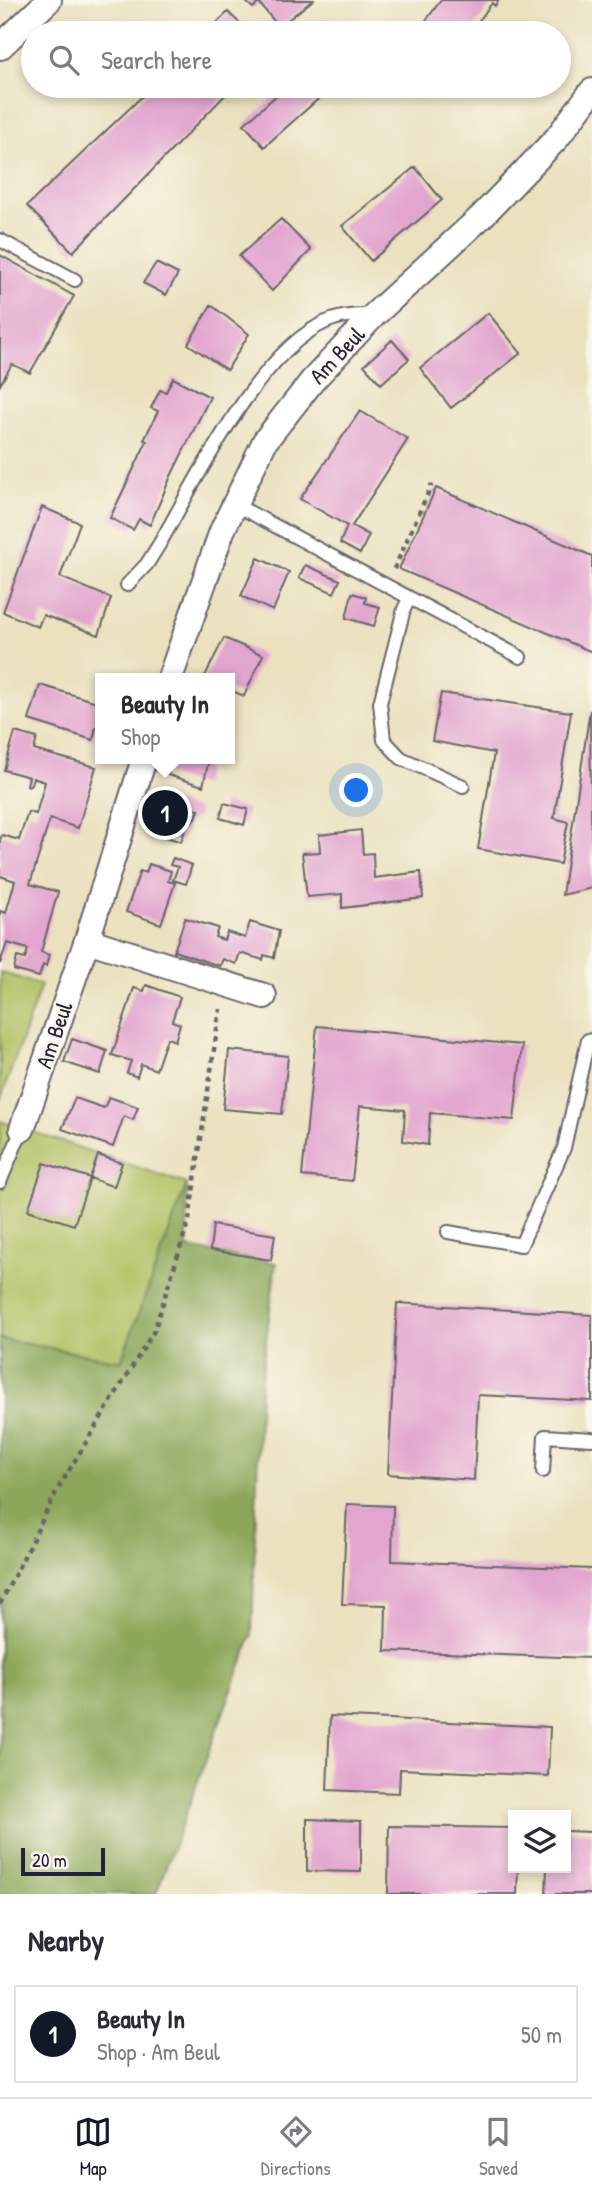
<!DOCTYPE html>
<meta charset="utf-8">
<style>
:root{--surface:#fff;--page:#f2f2f3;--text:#2b2b33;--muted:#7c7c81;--line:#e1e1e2;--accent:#111827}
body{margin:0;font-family:"Patrick Hand",sans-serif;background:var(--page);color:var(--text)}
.controls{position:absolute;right:21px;bottom:21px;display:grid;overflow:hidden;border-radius:0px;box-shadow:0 4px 10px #0003}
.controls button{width:63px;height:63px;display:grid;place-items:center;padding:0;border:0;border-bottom:2px solid var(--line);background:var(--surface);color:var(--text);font:35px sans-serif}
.scale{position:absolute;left:21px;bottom:18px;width:84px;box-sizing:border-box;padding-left:7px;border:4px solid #22223b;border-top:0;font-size:19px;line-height:24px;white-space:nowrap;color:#22223b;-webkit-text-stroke:5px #fbf7ec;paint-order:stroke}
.you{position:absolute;left:357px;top:791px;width:24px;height:24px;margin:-18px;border:5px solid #fff;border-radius:50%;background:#1a73e8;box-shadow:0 0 0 10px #1a73e833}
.badge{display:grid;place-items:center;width:46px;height:46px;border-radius:50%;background:var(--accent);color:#fff;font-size:23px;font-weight:700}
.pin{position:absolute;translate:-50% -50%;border:4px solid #fff;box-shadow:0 2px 7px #0006}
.popup{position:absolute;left:95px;top:673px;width:140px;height:91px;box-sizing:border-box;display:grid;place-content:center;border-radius:0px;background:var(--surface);filter:drop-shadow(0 2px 5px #0005);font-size:23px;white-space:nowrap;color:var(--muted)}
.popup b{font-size:26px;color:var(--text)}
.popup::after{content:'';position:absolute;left:50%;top:100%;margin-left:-14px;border:14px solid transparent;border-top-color:var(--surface)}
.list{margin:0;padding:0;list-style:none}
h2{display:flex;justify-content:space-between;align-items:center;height:91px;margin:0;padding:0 28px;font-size:30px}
h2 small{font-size:23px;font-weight:400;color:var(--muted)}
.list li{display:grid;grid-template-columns:46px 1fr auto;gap:21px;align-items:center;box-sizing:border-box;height:98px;margin:0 14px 14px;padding:0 14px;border:2px solid var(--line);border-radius:0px}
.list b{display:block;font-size:26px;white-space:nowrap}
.list p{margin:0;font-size:23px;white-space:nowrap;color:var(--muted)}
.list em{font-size:23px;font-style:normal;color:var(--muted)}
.icon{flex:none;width:38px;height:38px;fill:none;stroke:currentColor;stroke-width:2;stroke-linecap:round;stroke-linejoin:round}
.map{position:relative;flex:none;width:592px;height:1894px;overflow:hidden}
.search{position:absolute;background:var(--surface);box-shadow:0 4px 10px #0003;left:21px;right:21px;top:21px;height:77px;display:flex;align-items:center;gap:18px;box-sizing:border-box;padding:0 24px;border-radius:38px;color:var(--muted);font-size:26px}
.sheet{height:203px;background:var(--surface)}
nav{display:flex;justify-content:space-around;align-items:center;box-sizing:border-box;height:98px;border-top:2px solid var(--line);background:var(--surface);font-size:19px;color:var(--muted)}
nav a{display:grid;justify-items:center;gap:4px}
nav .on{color:var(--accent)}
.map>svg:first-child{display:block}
.green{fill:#b0c164;stroke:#697250;stroke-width:2}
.forest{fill:#8ca75a;stroke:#57644a;stroke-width:2}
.building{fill:#e2a5cf}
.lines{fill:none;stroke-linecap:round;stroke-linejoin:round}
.service-casing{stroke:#686569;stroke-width:16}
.minor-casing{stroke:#686569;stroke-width:28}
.path{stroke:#686569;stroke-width:4.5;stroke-dasharray:5 5;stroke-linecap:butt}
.service{stroke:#fff;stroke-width:12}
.minor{stroke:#fff;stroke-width:24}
.labels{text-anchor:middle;stroke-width:5;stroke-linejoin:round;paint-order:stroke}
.street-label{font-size:23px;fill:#22223b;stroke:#fbf7ec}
</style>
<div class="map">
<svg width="592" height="1894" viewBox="0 0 592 1894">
<rect width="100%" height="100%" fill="#fbf7ec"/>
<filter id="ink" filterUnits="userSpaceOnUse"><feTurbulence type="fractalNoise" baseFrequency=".0143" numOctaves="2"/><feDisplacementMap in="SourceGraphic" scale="14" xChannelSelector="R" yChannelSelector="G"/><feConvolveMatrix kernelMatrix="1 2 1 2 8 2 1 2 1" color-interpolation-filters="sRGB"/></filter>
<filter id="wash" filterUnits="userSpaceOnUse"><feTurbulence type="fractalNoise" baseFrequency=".00686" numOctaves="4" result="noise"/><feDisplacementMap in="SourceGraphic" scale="28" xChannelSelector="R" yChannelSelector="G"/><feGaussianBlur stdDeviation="1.57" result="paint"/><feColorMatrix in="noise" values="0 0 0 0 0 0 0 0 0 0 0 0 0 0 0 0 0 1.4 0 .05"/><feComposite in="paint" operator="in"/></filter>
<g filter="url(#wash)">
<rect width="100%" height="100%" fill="#ebe1bf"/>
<path class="green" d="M0 972 41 985 0 1101Z
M0 1121 187 1184 121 1361 0 1339Z"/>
<path class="forest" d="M187 1184V1248L276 1263 260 1387 252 1635 156 1894H0V1339L121 1361Z"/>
<g id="blocks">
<path class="building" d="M244 0H313L279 27 259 3 253 8Z
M441 0H499L495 6 492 3 470 33H417Z
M228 12 250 33H206Z
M153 86H234L73 252 27 206Z
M287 86H333L264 147 244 124Z
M415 167 442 200 371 261 342 226Z
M281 219 311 250 272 291 239 256Z
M0 255 74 296 30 373 12 364 0 385Z
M156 263 178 274 166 295 143 283Z
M211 305 249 334 227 370 188 344Z
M488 313 521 353 451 408 420 368Z
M392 340 409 359 381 384 364 365Z
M173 378 210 397 171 476 150 525 139 519 133 530 110 518 147 441 144 440 158 411 151 408 160 390 166 392Z
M360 411 408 439 352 526 369 535 360 554 340 543 347 526 300 499Z
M436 488 592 556V652L399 569Z
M42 507 80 523 60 577 111 598 99 635 43 615 38 627 3 612Z
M258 558 289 572 273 611 241 596Z
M305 565 340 580 334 593 299 578Z
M352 593 366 597 365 603 380 607 374 626 346 618Z
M224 638 263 655 244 696 230 690V678H204Z
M40 685 100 703V729L96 727 93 740 29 720Z
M441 693 571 712 554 818 568 822 560 864 478 849 494 753 432 741Z
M590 710 592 888 562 895Z
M15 732 37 738 34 750 96 767 78 828 50 819 30 884 58 892 41 952 49 955 46 966 43 965 39 977 14 970 17 957 25 959 28 949 7 943 0 964V911L6 913 15 881 0 876V840L2 835 19 840 28 812 36 814 45 782 33 778 30 786 27 785 29 777 4 770Z
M172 759H209L203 786 168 775Z
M163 797 199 810 196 818H194L192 822 188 821 181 842 152 832Z
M224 803 248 809 244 825 220 818Z
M361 830 363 854 373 853 374 878 421 872 423 898 342 908V894L307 897 302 853 320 852 319 835Z
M173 858 192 865 186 884 173 880 178 867 170 865Z
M149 864 171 871 168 881 175 883 161 924 126 912 140 871 146 873Z
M185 918 218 928 215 937 224 940 227 932 245 938 250 922 279 931 274 958 264 955 263 960 240 953 236 964 223 959 220 966 174 951Z
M146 985 180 997 172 1021 180 1024 175 1041 167 1038 156 1070 141 1064 137 1077 127 1073 131 1061 112 1055 134 988 144 991Z
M317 1026 522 1045 514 1120 430 1113 428 1145 403 1141 405 1110 360 1106 352 1181 302 1176Z
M72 1039 107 1051 100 1074 64 1062Z
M229 1050 288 1056 282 1114 223 1109Z
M109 1097 138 1107 133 1120 124 1116 113 1147 62 1129 75 1098 104 1108Z
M98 1155 122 1163 114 1187 90 1178Z
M44 1163 90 1178 74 1225 28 1210Z
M213 1225 275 1235 271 1260 210 1250Z
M397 1303 592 1315V1401L478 1395 474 1480 388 1474Z
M347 1504 393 1506 392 1561 592 1569V1658L385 1651 386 1605 342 1604Z
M330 1716 550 1727 548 1776 400 1769 399 1793 327 1790Z
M307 1819 361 1821V1872L307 1871Z
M389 1826 513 1828V1868H518L517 1894H388Z
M566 1831 592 1832V1894H546L547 1868H566Z"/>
</g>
</g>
<g filter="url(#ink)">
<use href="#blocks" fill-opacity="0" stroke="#686569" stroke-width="2"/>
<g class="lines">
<g class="service-casing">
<path id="service" d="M0 240 75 280
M234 504 520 657
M127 585 147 564 160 543C197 479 258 352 326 322 342 315 357 315 373 315
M409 599 404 609 380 703 384 740 401 758 463 786
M0 1182 22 1129
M448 1232 521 1245 564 1148 588 1040
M543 1471 545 1436 592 1439"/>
</g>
<g class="minor-casing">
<path id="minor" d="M0 47 49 0
M170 678 222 531 265 441 313 380 374 315 482 216 557 138 592 91
M87 940 264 996
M22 1129 87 940 144 759"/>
</g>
<path class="path" d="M394 569 432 484
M0 1604 60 1485 154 1331 189 1220 220 1009"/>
<use href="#service" class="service"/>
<use href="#minor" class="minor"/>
</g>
</g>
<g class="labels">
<g class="street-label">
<text transform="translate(337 355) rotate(-47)" y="8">Am Beul</text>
<text transform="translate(54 1035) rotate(-71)" y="8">Am Beul</text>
</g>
</g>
</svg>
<div class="controls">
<button><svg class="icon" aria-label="layers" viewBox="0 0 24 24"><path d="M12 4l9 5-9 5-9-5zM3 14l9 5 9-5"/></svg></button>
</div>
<div class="scale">20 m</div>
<div class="you"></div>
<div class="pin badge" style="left:165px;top:813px">1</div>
<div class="popup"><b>Beauty In</b>Shop</div>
<div class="search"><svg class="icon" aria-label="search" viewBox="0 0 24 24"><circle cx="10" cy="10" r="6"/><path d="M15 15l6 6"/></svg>Search here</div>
</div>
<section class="sheet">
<h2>Nearby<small></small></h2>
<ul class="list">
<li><span class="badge">1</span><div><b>Beauty In</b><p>Shop · Am Beul</p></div><em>50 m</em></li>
</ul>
</section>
<nav>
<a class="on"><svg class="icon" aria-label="map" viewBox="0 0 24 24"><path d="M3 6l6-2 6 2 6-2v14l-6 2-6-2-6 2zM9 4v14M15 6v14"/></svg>Map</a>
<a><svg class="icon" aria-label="directions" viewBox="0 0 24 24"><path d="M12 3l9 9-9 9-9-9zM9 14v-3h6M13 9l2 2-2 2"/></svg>Directions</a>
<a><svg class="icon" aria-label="saved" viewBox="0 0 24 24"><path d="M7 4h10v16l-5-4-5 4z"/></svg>Saved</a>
</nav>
